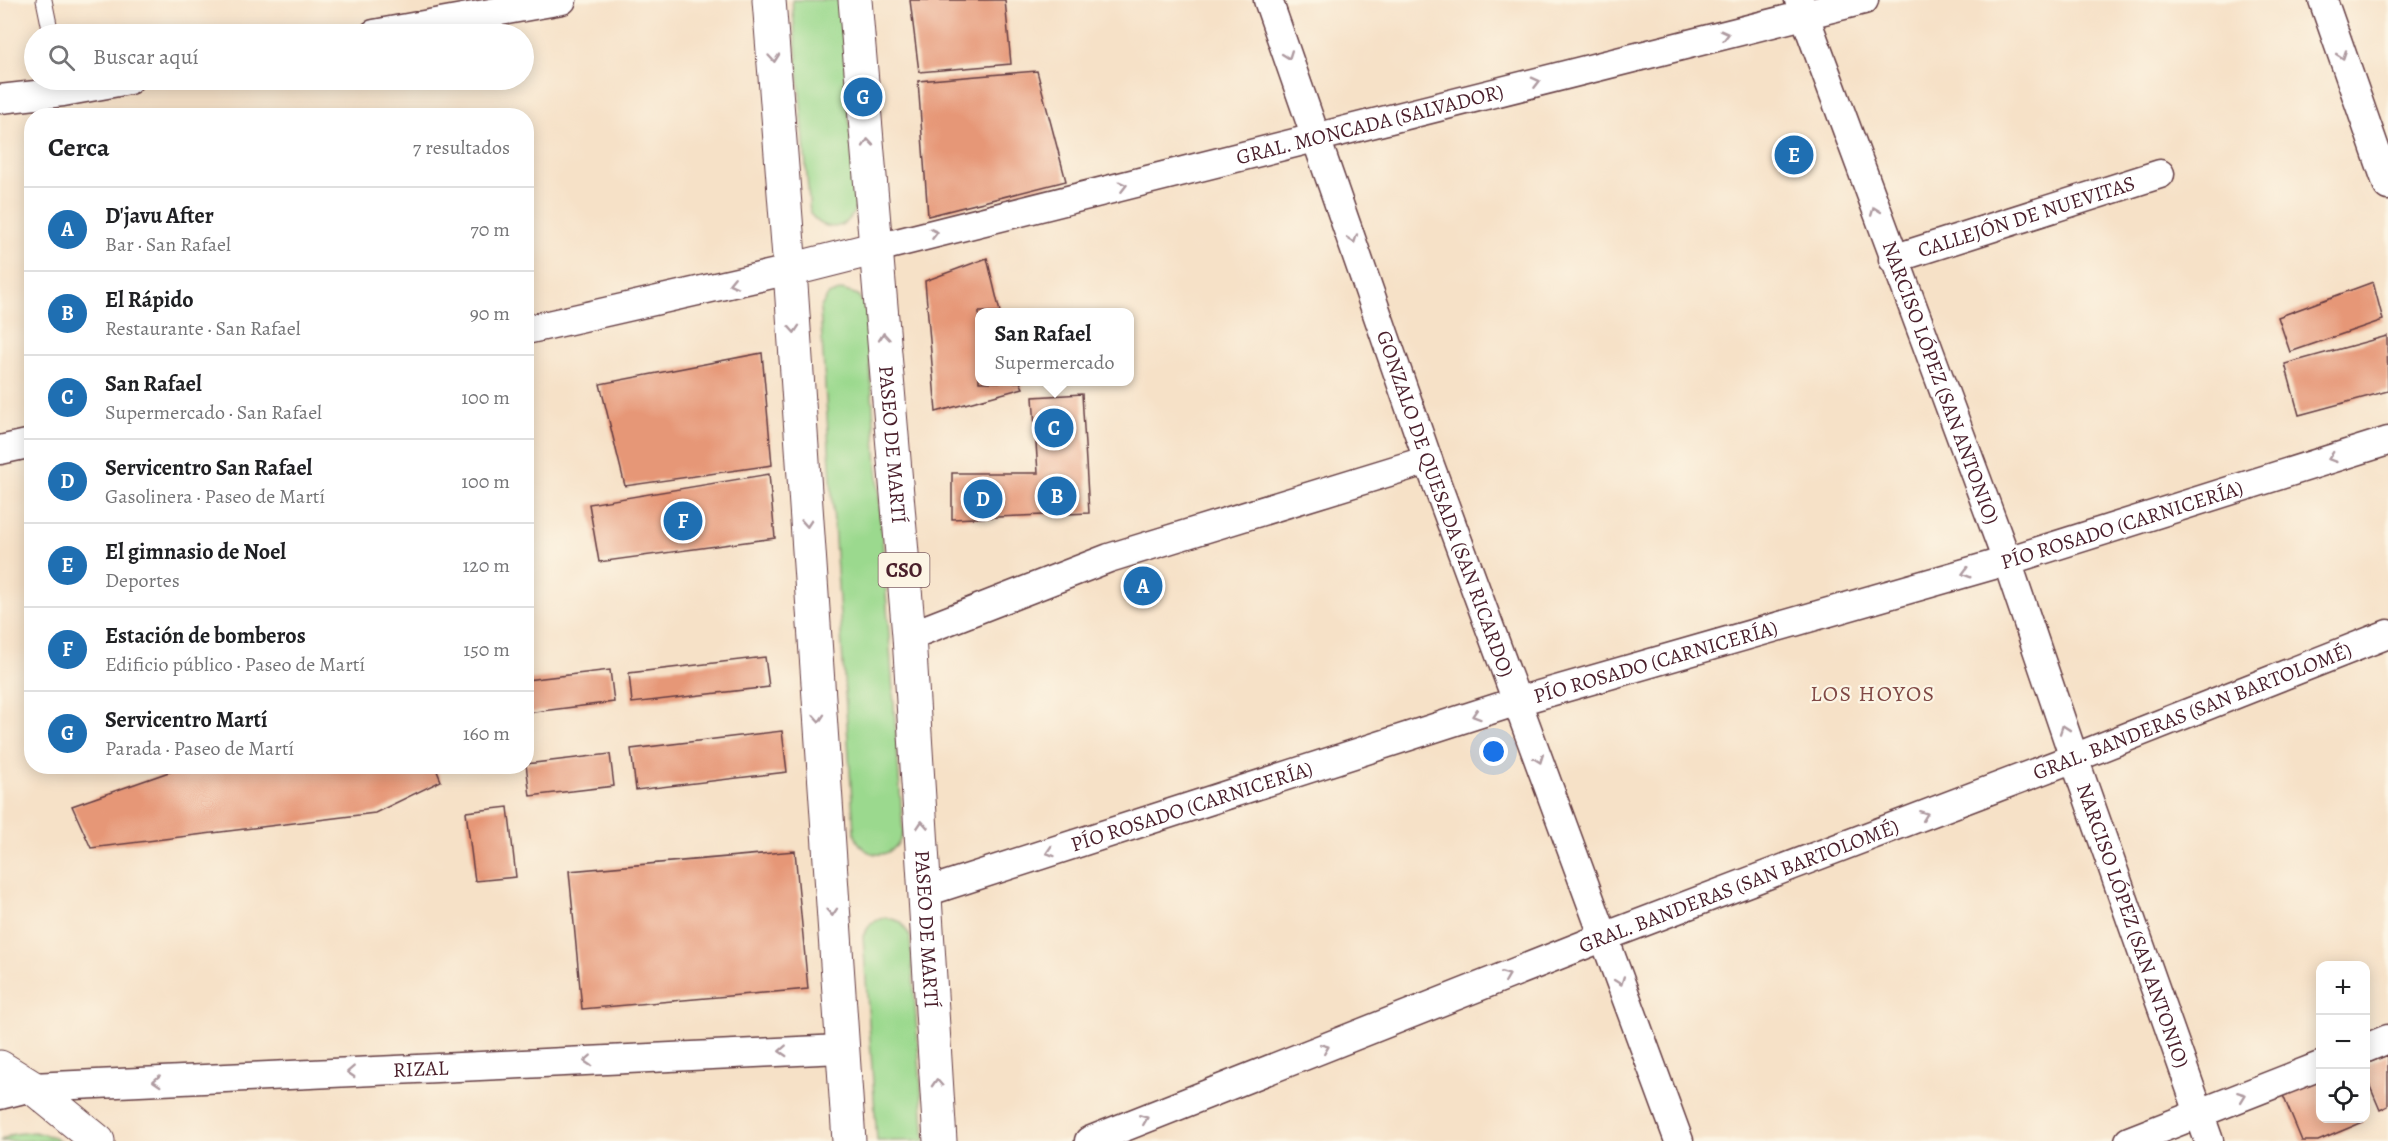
<!DOCTYPE html>
<html lang="es">
<meta charset="utf-8">
<style>
:root{--surface:#fff;--page:#f2f2f2;--text:#202124;--muted:#757577;--line:#e0e0e0;--accent:#1f6fb2}
body{margin:0;font-family:Alegreya,serif;background:var(--page);color:var(--text)}
.controls{position:absolute;right:18px;bottom:18px;display:grid;overflow:hidden;border-radius:12px;box-shadow:0 3px 15px #0003}
.controls button{width:54px;height:54px;display:grid;place-items:center;padding:0;border:0;border-bottom:2px solid var(--line);background:var(--surface);color:var(--text);font:30px sans-serif}
.you{position:absolute;left:1494px;top:752px;width:21px;height:21px;margin:-15px;border:4px solid #fff;border-radius:50%;background:#1a73e8;box-shadow:0 0 0 9px #1a73e833}
.badge{display:grid;place-items:center;width:39px;height:39px;border-radius:50%;background:var(--accent);color:#fff;font-size:20px;font-weight:700}
.pin{position:absolute;translate:-50% -50%;border:3px solid #fff;box-shadow:0 2px 6px #0006}
.popup{position:absolute;left:975px;top:308px;width:159px;height:78px;box-sizing:border-box;display:grid;place-content:center;border-radius:12px;background:var(--surface);filter:drop-shadow(0 2px 4px #0005);font-size:20px;white-space:nowrap;color:var(--muted)}
.popup b{font-size:22px;color:var(--text)}
.popup::after{content:'';position:absolute;left:50%;top:100%;margin-left:-12px;border:12px solid transparent;border-top-color:var(--surface)}
.list{margin:0;padding:0;list-style:none}
h2{display:flex;justify-content:space-between;align-items:center;height:78px;margin:0;padding:0 24px;font-size:26px}
h2 small{font-size:20px;font-weight:400;color:var(--muted)}
.list li{display:grid;grid-template-columns:39px 1fr auto;gap:18px;align-items:center;box-sizing:border-box;height:84px;padding:0 24px;border-top:2px solid var(--line)}
.list b{display:block;font-size:22px;white-space:nowrap}
.list p{margin:0;font-size:20px;white-space:nowrap;color:var(--muted)}
.list em{font-size:20px;font-style:normal;color:var(--muted)}
.icon{flex:none;width:33px;height:33px;fill:none;stroke:currentColor;stroke-width:2;stroke-linecap:round;stroke-linejoin:round}
.map{position:relative;flex:none;width:2388px;height:1141px;overflow:hidden}
.search{position:absolute;background:var(--surface);box-shadow:0 3px 15px #0003;left:24px;top:24px;width:510px;height:66px;display:flex;align-items:center;gap:15px;box-sizing:border-box;padding:0 21px;border-radius:33px;color:var(--muted);font-size:22px}
.panel{position:absolute;background:var(--surface);box-shadow:0 3px 15px #0003;left:24px;top:108px;width:510px;height:666px;border-radius:24px}
.map>svg:first-child{display:block}
.green{fill:#9bd98e;stroke:#727c5c;stroke-width:1.5}
.building{fill:#e69777}
.lines{fill:none;stroke-linecap:round;stroke-linejoin:round}
.lane-casing{stroke:#643c42;stroke-width:17}
.street-casing{stroke:#643c42;stroke-width:31}
.secondary-casing{stroke:#643c42;stroke-width:35}
.primary-casing{stroke:#643c42;stroke-width:35}
.lane{stroke:#fff;stroke-width:15}
.street{stroke:#fff;stroke-width:28}
.secondary{stroke:#fff;stroke-width:33}
.primary{stroke:#fff;stroke-width:33}
.oneway{stroke:#ae9aa0}
.labels{text-anchor:middle;stroke-width:4.5;stroke-linejoin:round;paint-order:stroke}
.shield{fill:#fcf5e5;stroke:#7f5f63;stroke-width:1.5}
.shield-label{font-size:20px;font-weight:bold;fill:#4a1f2b}
.street-label{font-size:21px;fill:#4a1f2b;stroke:#fcf5e5}
.neighbourhood-label{font-size:22px;letter-spacing:1.5px;fill:#814946;stroke:#fcf5e5}
</style>
<div class="map">
<svg width="2388" height="1141" viewBox="0 0 2388 1141">
<rect width="100%" height="100%" fill="#fcf5e5"/>
<filter id="ink" filterUnits="userSpaceOnUse"><feTurbulence type="fractalNoise" baseFrequency=".0167" numOctaves="2"/><feDisplacementMap in="SourceGraphic" scale="12" xChannelSelector="R" yChannelSelector="G"/><feConvolveMatrix kernelMatrix="1 2 1 2 8 2 1 2 1" color-interpolation-filters="sRGB"/></filter>
<filter id="wash" filterUnits="userSpaceOnUse"><feTurbulence type="fractalNoise" baseFrequency=".008" numOctaves="4" result="noise"/><feDisplacementMap in="SourceGraphic" scale="24" xChannelSelector="R" yChannelSelector="G"/><feGaussianBlur stdDeviation="1.35" result="paint"/><feColorMatrix in="noise" values="0 0 0 0 0 0 0 0 0 0 0 0 0 0 0 0 0 1.4 0 .05"/><feComposite in="paint" operator="in"/></filter>
<g filter="url(#wash)">
<rect width="100%" height="100%" fill="#f6e1c7"/>
<path class="green" d="M792 0H840L856 206C849 231 824 234 810 213Z
M842 290 858 295 866 309 903 833C894 862 862 861 854 832L820 309 828 295Z
M885 917 901 922 910 936 925 1141H877L863 936 871 923Z
M34 1132 54 1137 60 1141H0L13 1134Z"/>
<g id="blocks">
<path class="building" d="M910 0H1005L1011 64 919 72Z
M1037 71 1066 181 928 216 918 81Z
M987 258 1000 312H979V382H1020L1023 388 936 412 925 281Z
M2373 282 2383 320 2290 352 2278 317Z
M2387 336 2388 391 2299 415 2285 364Z
M762 353 772 465 625 486 600 384Z
M1082 394 1089 513 952 519V473H1038L1033 397Z
M769 474 775 538 599 562 589 504Z
M765 657 769 687 632 703 629 673Z
M610 670 614 702 526 713V680Z
M782 731 787 772 636 790 631 749Z
M610 754 614 786 530 796 526 764Z
M186 766H435L441 781 375 813 91 848 72 806Z
M508 807 516 877 475 881 466 812Z
M795 851 808 989 582 1009 569 871Z
M2388 1055V1106L2380 1110 2366 1077V1064Z
M2320 1077V1118H2362L2363 1122 2318 1141H2302L2282 1093Z"/>
</g>
</g>
<g filter="url(#ink)">
<use href="#blocks" fill-opacity="0" stroke="#643c42" stroke-width="1.5"/>
<g class="lines">
<g class="lane-casing">
<path id="lane" d="M44 0 51 34"/>
</g>
<g class="street-casing">
<g id="street">
<path id="s1" d="M1268 0 1428 460 1679 1141"/>
<path id="s2" d="M1799 0 2007 561 2074 758 2209 1141"/>
<path d="M2323 0 2388 186"/>
<path d="M374 34 562 0"/>
<path d="M0 99 63 92 129 80"/>
<path id="s3" d="M877 248 1864 0"/>
<path id="s4" d="M1893 259 2160 174"/>
<path d="M526 330 790 270"/>
<path d="M0 450 32 443"/>
<path d="M909 636 1109 558 1428 460"/>
<path id="s5" d="M926 892 1518 701 2007 561 2388 441"/>
<path d="M2366 1048 2388 1039"/>
<path id="s6" d="M0 1095 32 1087 841 1049"/>
<path id="s7" d="M1089 1141 1604 937 2074 758 2388 634"/>
<path d="M2129 1141 2320 1066"/>
</g>
</g>
<g class="secondary-casing">
<path id="secondary" d="M0 1067 32 1087 98 1141"/>
</g>
<g class="primary-casing">
<g id="primary">
<path d="M769 0 790 270 849 1141"/>
<path id="s8" d="M855 0 909 636 940 1141"/>
<path d="M790 270 877 248"/>
</g>
</g>
<use href="#lane" class="lane"/>
<use href="#street" class="street"/>
<use href="#secondary" class="secondary"/>
<use href="#primary" class="primary"/>
</g>
<defs><path id="oneway-chevron" d="M-2-3.5L2.5 0L-2 3.5" fill="none" stroke-width="1.6" stroke-linecap="round" stroke-linejoin="round" transform="scale(1.5)"/></defs>
<g class="oneway">
<use href="#oneway-chevron" transform="translate(1725 35) rotate(-14)"/>
<use href="#oneway-chevron" transform="translate(1288 55) rotate(70)"/>
<use href="#oneway-chevron" transform="translate(2342 55) rotate(71)"/>
<use href="#oneway-chevron" transform="translate(774 58) rotate(85)"/>
<use href="#oneway-chevron" transform="translate(1536 82) rotate(-14)"/>
<use href="#oneway-chevron" transform="translate(868 143) rotate(-95)"/>
<use href="#oneway-chevron" transform="translate(1123 186) rotate(-14)"/>
<use href="#oneway-chevron" transform="translate(1875 211) rotate(-110)"/>
<use href="#oneway-chevron" transform="translate(934 233) rotate(-14)"/>
<use href="#oneway-chevron" transform="translate(1353 239) rotate(71)"/>
<use href="#oneway-chevron" transform="translate(733 283) rotate(167)"/>
<use href="#oneway-chevron" transform="translate(794 329) rotate(86)"/>
<use href="#oneway-chevron" transform="translate(884 337) rotate(-95)"/>
<use href="#oneway-chevron" transform="translate(2332 458) rotate(162)"/>
<use href="#oneway-chevron" transform="translate(807 523) rotate(86)"/>
<use href="#oneway-chevron" transform="translate(1966 573) rotate(164)"/>
<use href="#oneway-chevron" transform="translate(1476 715) rotate(162)"/>
<use href="#oneway-chevron" transform="translate(819 718) rotate(86)"/>
<use href="#oneway-chevron" transform="translate(2064 729) rotate(-109)"/>
<use href="#oneway-chevron" transform="translate(1539 759) rotate(70)"/>
<use href="#oneway-chevron" transform="translate(1924 815) rotate(-21)"/>
<use href="#oneway-chevron" transform="translate(922 825) rotate(-94)"/>
<use href="#oneway-chevron" transform="translate(1050 852) rotate(162)"/>
<use href="#oneway-chevron" transform="translate(832 912) rotate(86)"/>
<use href="#oneway-chevron" transform="translate(1506 976) rotate(-22)"/>
<use href="#oneway-chevron" transform="translate(1620 981) rotate(70)"/>
<use href="#oneway-chevron" transform="translate(1325 1048) rotate(-22)"/>
<use href="#oneway-chevron" transform="translate(783 1051) rotate(177)"/>
<use href="#oneway-chevron" transform="translate(588 1061) rotate(177)"/>
<use href="#oneway-chevron" transform="translate(351 1072) rotate(177)"/>
<use href="#oneway-chevron" transform="translate(157 1081) rotate(177)"/>
<use href="#oneway-chevron" transform="translate(937 1083) rotate(-93)"/>
<use href="#oneway-chevron" transform="translate(2242 1096) rotate(-21)"/>
<use href="#oneway-chevron" transform="translate(1144 1119) rotate(-22)"/>
</g>
</g>
<g class="labels">
<rect class="shield" x="878.5" y="553" width="51" height="34" rx="4.5"/>
<g class="shield-label">
<text x="904" y="577">CSO</text>
</g>
<g class="street-label">
<text dy="7" stroke="none"><textPath href="#s3" startOffset="508">GRAL. MONCADA (SALVADOR)</textPath></text>
<text dy="7" stroke="none"><textPath href="#s4" startOffset="140">CALLEJÓN DE NUEVITAS</textPath></text>
<text dy="7" stroke="none"><textPath href="#s2" startOffset="408">NARCISO LÓPEZ (SAN ANTONIO)</textPath></text>
<text dy="7" stroke="none"><textPath href="#s8" startOffset="446">PASEO DE MARTÍ</textPath></text>
<text dy="7" stroke="none"><textPath href="#s1" startOffset="534">GONZALO DE QUESADA (SAN RICARDO)</textPath></text>
<text dy="7" stroke="none"><textPath href="#s5" startOffset="1251">PÍO ROSADO (CARNICERÍA)</textPath></text>
<text dy="7" stroke="none"><textPath href="#s5" startOffset="765">PÍO ROSADO (CARNICERÍA)</textPath></text>
<text dy="7" stroke="none"><textPath href="#s7" startOffset="1184">GRAL. BANDERAS (SAN BARTOLOMÉ)</textPath></text>
<text dy="7" stroke="none"><textPath href="#s5" startOffset="279">PÍO ROSADO (CARNICERÍA)</textPath></text>
<text dy="7" stroke="none"><textPath href="#s7" startOffset="698">GRAL. BANDERAS (SAN BARTOLOMÉ)</textPath></text>
<text dy="7" stroke="none"><textPath href="#s2" startOffset="984">NARCISO LÓPEZ (SAN ANTONIO)</textPath></text>
<text dy="7" stroke="none"><textPath href="#s8" startOffset="932">PASEO DE MARTÍ</textPath></text>
<text dy="7" stroke="none"><textPath href="#s6" startOffset="422">RIZAL</textPath></text>
</g>
<g class="neighbourhood-label">
<text x="1873" y="701">LOS HOYOS</text>
</g>
</g>
</svg>
<div class="controls">
<button>+</button>
<button>−</button>
<button><svg class="icon" aria-label="locate" viewBox="0 0 24 24"><circle cx="12" cy="12" r="6"/><path d="M12 2v4M12 18v4M2 12h4M18 12h4"/></svg></button>
</div>
<div class="you"></div>
<div class="pin badge" style="left:1143px;top:586px">A</div>
<div class="pin badge" style="left:1057px;top:496px">B</div>
<div class="pin badge" style="left:1054px;top:428px">C</div>
<div class="popup"><b>San Rafael</b>Supermercado</div>
<div class="pin badge" style="left:983px;top:499px">D</div>
<div class="pin badge" style="left:1794px;top:155px">E</div>
<div class="pin badge" style="left:683px;top:521px">F</div>
<div class="pin badge" style="left:863px;top:97px">G</div>
<div class="search"><svg class="icon" aria-label="search" viewBox="0 0 24 24"><circle cx="10" cy="10" r="6"/><path d="M15 15l6 6"/></svg>Buscar aquí</div>
<section class="panel">
<h2>Cerca<small>7 resultados</small></h2>
<ul class="list">
<li><span class="badge">A</span><div><b>D'javu After</b><p>Bar · San Rafael</p></div><em>70 m</em></li>
<li><span class="badge">B</span><div><b>El Rápido</b><p>Restaurante · San Rafael</p></div><em>90 m</em></li>
<li><span class="badge">C</span><div><b>San Rafael</b><p>Supermercado · San Rafael</p></div><em>100 m</em></li>
<li><span class="badge">D</span><div><b>Servicentro San Rafael</b><p>Gasolinera · Paseo de Martí</p></div><em>100 m</em></li>
<li><span class="badge">E</span><div><b>El gimnasio de Noel</b><p>Deportes</p></div><em>120 m</em></li>
<li><span class="badge">F</span><div><b>Estación de bomberos</b><p>Edificio público · Paseo de Martí</p></div><em>150 m</em></li>
<li><span class="badge">G</span><div><b>Servicentro Martí</b><p>Parada · Paseo de Martí</p></div><em>160 m</em></li>
</ul>
</section>
</div>
